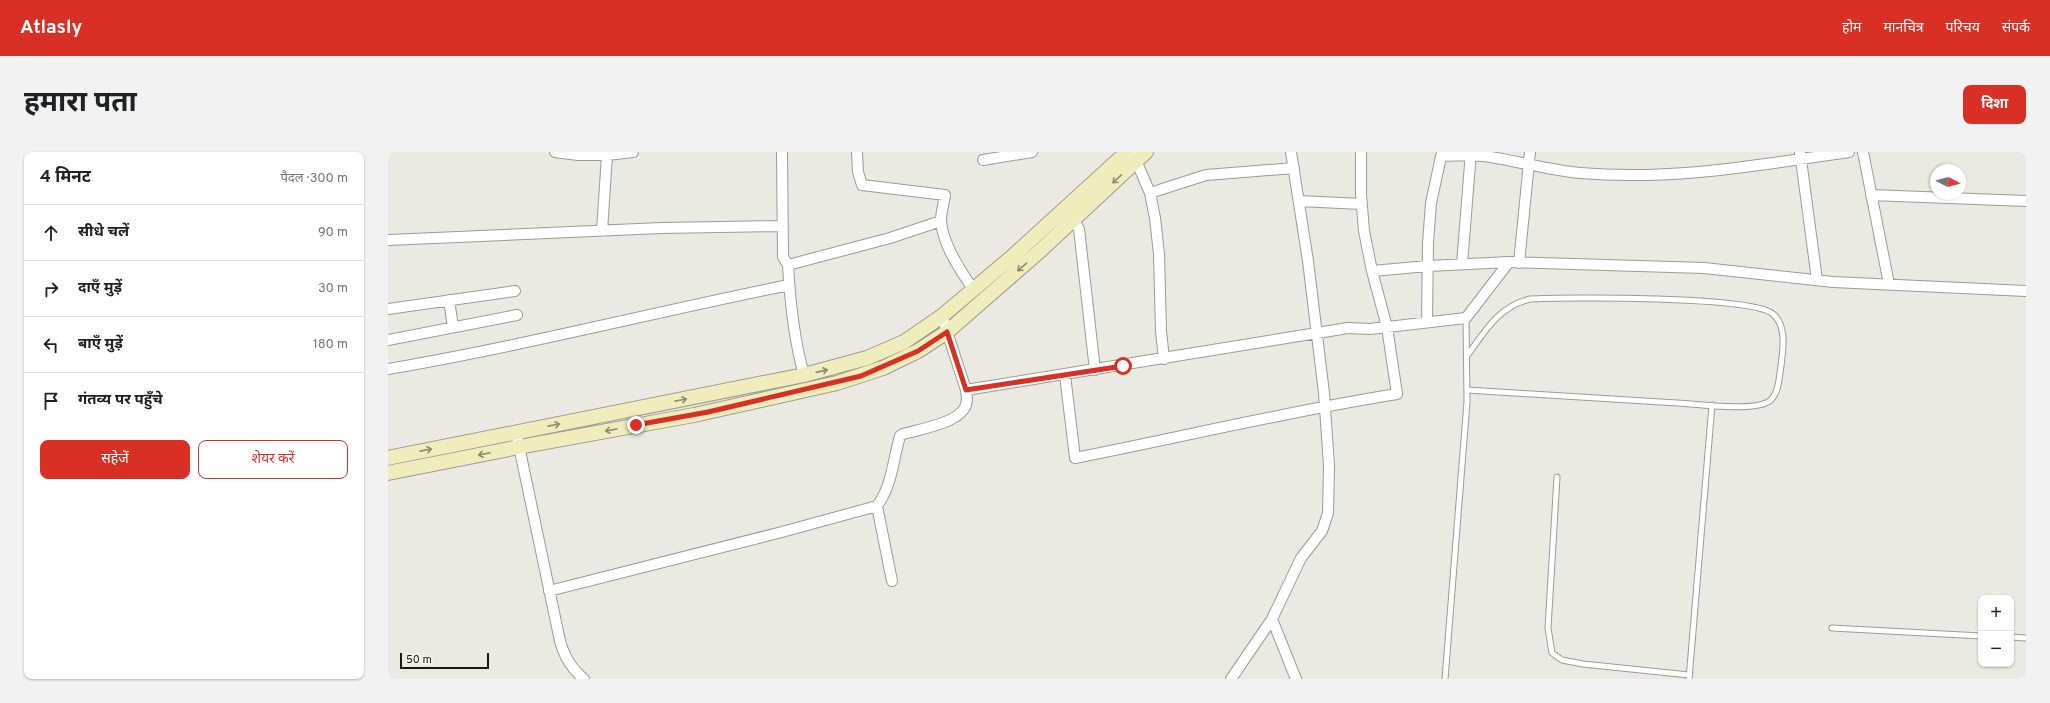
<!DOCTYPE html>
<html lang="hi">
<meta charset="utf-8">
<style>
:root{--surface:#fff;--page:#f2f2f2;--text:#202124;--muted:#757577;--line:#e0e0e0;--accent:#d93025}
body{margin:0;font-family:Overpass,"Noto Sans Devanagari",sans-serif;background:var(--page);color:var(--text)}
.controls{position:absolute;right:12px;bottom:12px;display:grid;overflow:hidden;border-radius:8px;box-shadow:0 1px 3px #0004}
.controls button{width:36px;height:36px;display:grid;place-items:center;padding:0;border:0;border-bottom:1px solid var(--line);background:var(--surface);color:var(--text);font:20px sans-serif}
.compass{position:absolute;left:1542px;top:12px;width:36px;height:36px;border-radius:50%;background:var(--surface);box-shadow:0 1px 3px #0004;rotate:97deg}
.scale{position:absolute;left:12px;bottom:10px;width:89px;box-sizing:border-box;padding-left:4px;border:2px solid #161613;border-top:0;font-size:11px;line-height:14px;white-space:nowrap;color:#161613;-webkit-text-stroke:3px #f7f7f0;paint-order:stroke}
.stop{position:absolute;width:12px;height:12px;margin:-9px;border:3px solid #d93025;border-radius:50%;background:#fff}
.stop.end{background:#d93025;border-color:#fff;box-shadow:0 1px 4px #0008}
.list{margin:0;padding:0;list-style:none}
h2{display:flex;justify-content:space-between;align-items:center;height:52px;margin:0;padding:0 16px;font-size:17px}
h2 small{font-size:13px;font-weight:400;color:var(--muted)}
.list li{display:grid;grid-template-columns:26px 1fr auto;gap:12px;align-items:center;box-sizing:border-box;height:56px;padding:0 16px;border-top:1px solid var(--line)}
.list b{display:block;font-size:15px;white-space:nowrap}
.list em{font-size:13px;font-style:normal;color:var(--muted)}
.actions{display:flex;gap:8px;padding:12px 16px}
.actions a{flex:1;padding:9px 0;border:1px solid var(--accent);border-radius:8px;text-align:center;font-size:14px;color:var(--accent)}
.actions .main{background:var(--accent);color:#fff}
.icon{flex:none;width:22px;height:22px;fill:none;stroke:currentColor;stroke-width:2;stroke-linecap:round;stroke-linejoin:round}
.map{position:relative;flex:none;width:1638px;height:527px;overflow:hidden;border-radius:8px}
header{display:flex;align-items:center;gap:24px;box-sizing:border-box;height:56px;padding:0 20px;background:var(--accent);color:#fff}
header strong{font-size:19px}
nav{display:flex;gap:22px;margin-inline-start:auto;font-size:14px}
.intro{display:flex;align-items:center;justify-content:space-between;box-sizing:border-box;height:96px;padding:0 24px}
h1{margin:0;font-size:28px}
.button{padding:10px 18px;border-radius:8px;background:var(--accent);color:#fff;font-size:14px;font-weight:700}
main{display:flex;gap:24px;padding:0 24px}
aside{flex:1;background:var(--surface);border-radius:8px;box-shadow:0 1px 3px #0004}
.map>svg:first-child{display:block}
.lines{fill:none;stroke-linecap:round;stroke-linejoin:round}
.lane-casing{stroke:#9c9c95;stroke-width:7}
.street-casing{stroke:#9c9c95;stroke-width:12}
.secondary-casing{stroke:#9c9c95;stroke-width:16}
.lane{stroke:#fff;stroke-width:5}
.street{stroke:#fff;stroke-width:10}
.secondary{stroke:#f0edbd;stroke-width:14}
.oneway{stroke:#8e8c70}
.route{stroke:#d93025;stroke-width:5}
</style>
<header>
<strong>Atlasly</strong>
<nav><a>होम</a><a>मानचित्र</a><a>परिचय</a><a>संपर्क</a></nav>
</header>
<div class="intro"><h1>हमारा पता</h1><a class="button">दिशा</a></div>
<main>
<aside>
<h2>4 मिनट<small>पैदल · 300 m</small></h2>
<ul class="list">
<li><svg class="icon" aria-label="ahead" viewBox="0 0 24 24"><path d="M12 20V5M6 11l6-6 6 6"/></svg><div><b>सीधे चलें</b></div><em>90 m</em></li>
<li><svg class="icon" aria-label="right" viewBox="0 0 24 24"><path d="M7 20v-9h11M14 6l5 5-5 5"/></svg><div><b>दाएँ मुड़ें</b></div><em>30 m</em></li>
<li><svg class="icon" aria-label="left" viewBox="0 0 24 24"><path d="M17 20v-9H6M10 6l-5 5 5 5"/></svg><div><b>बाएँ मुड़ें</b></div><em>180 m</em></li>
<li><svg class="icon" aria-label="arrive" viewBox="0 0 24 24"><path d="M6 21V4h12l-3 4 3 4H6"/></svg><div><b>गंतव्य पर पहुँचे</b></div></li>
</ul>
<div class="actions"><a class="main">सहेजें</a><a>शेयर करें</a></div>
</aside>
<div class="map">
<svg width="1638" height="527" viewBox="0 0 1638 527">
<rect width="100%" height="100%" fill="#eaeae3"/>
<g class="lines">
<g class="lane-casing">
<path id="lane" d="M1079 204C1097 179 1110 155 1142 147 1177 145 1365 144 1385 162 1399 174 1395 197 1393 214 1391 225 1391 246 1378 251 1358 259 1312 252 1289 251 1219 247 1149 242 1079 238
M1169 325 1160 476 1164 501 1174 508 1195 512 1301 523
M1444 476 1593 484
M1623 485 1638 486
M1057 527 1079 250 1078 166
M1301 527 1324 253"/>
</g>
<g class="street-casing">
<path id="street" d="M167 0 190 3H219
M394 0 395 105 400 113 502 86 553 69
M469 0 470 20 474 33 557 43C556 51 553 60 553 68 554 92 573 120 586 138
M1412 0 1429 128
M1475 0 1501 132
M746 4 762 41 767 66 771 102 773 179 776 207
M1054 4C1070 3 1087 2 1103 5 1133 10 1162 18 1192 21 1284 29 1371 13 1461 0
M595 8 644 0
M762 41 818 23 906 16
M1483 43 1638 49
M911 49 974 52
M683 64 691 77 707 218
M214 79 219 3 245 0
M0 88 273 76 395 74
M1131 111 1142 0
M1074 112 1083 0
M400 113C402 149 406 188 416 223
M984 119 1040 114 1121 110
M61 148 65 175
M0 157 127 139
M554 164 578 238 960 176 982 177 1078 166 1121 110 1316 116 1445 130 1638 139
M1039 170 1040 91 1043 51 1054 0
M0 188 129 163
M0 217C135 194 267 160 401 133
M677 223 687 306C794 285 901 259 1009 242L999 175 984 119 976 79 973 42V0
M128 280 172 489C177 506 183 516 196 527
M489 354 504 429
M161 439 394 380 489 354C504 334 505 308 512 284L515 282C532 277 566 272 576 257 580 251 579 245 578 238
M884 467 908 527
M843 527 884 467 913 406 934 379 940 361 941 314 936 241 920 109 903 0"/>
</g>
<g class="secondary-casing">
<path id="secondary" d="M0 306 416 223 479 206 516 190 554 164 625 104 739 0
M0 321 131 295 306 263 449 231 495 216 530 199 559 180 653 98 758 0"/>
</g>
<use href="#lane" class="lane"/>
<use href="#street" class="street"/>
<use href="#secondary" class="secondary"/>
</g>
<defs><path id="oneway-shaft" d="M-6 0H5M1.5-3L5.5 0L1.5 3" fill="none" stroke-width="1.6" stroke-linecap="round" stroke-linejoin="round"/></defs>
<g class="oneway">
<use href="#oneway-shaft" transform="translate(729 27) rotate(137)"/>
<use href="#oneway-shaft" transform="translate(634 115) rotate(139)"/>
<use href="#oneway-shaft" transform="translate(434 219) rotate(-13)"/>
<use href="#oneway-shaft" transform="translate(293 248) rotate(-11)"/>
<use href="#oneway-shaft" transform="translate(166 273) rotate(-11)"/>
<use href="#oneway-shaft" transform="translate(223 278) rotate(170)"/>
<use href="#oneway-shaft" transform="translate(38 298) rotate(-11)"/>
<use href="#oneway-shaft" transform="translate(96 302) rotate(168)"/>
</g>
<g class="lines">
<path class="route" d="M248 273 320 260 473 224 530 199 559 180 578 238 735 214"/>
</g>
</svg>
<div class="controls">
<button>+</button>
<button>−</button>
</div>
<svg class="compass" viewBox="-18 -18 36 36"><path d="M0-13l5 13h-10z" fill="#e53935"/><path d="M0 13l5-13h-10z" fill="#757577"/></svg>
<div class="scale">50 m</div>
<div class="stop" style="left:735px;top:214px"></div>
<div class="stop end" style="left:248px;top:273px"></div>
</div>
</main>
